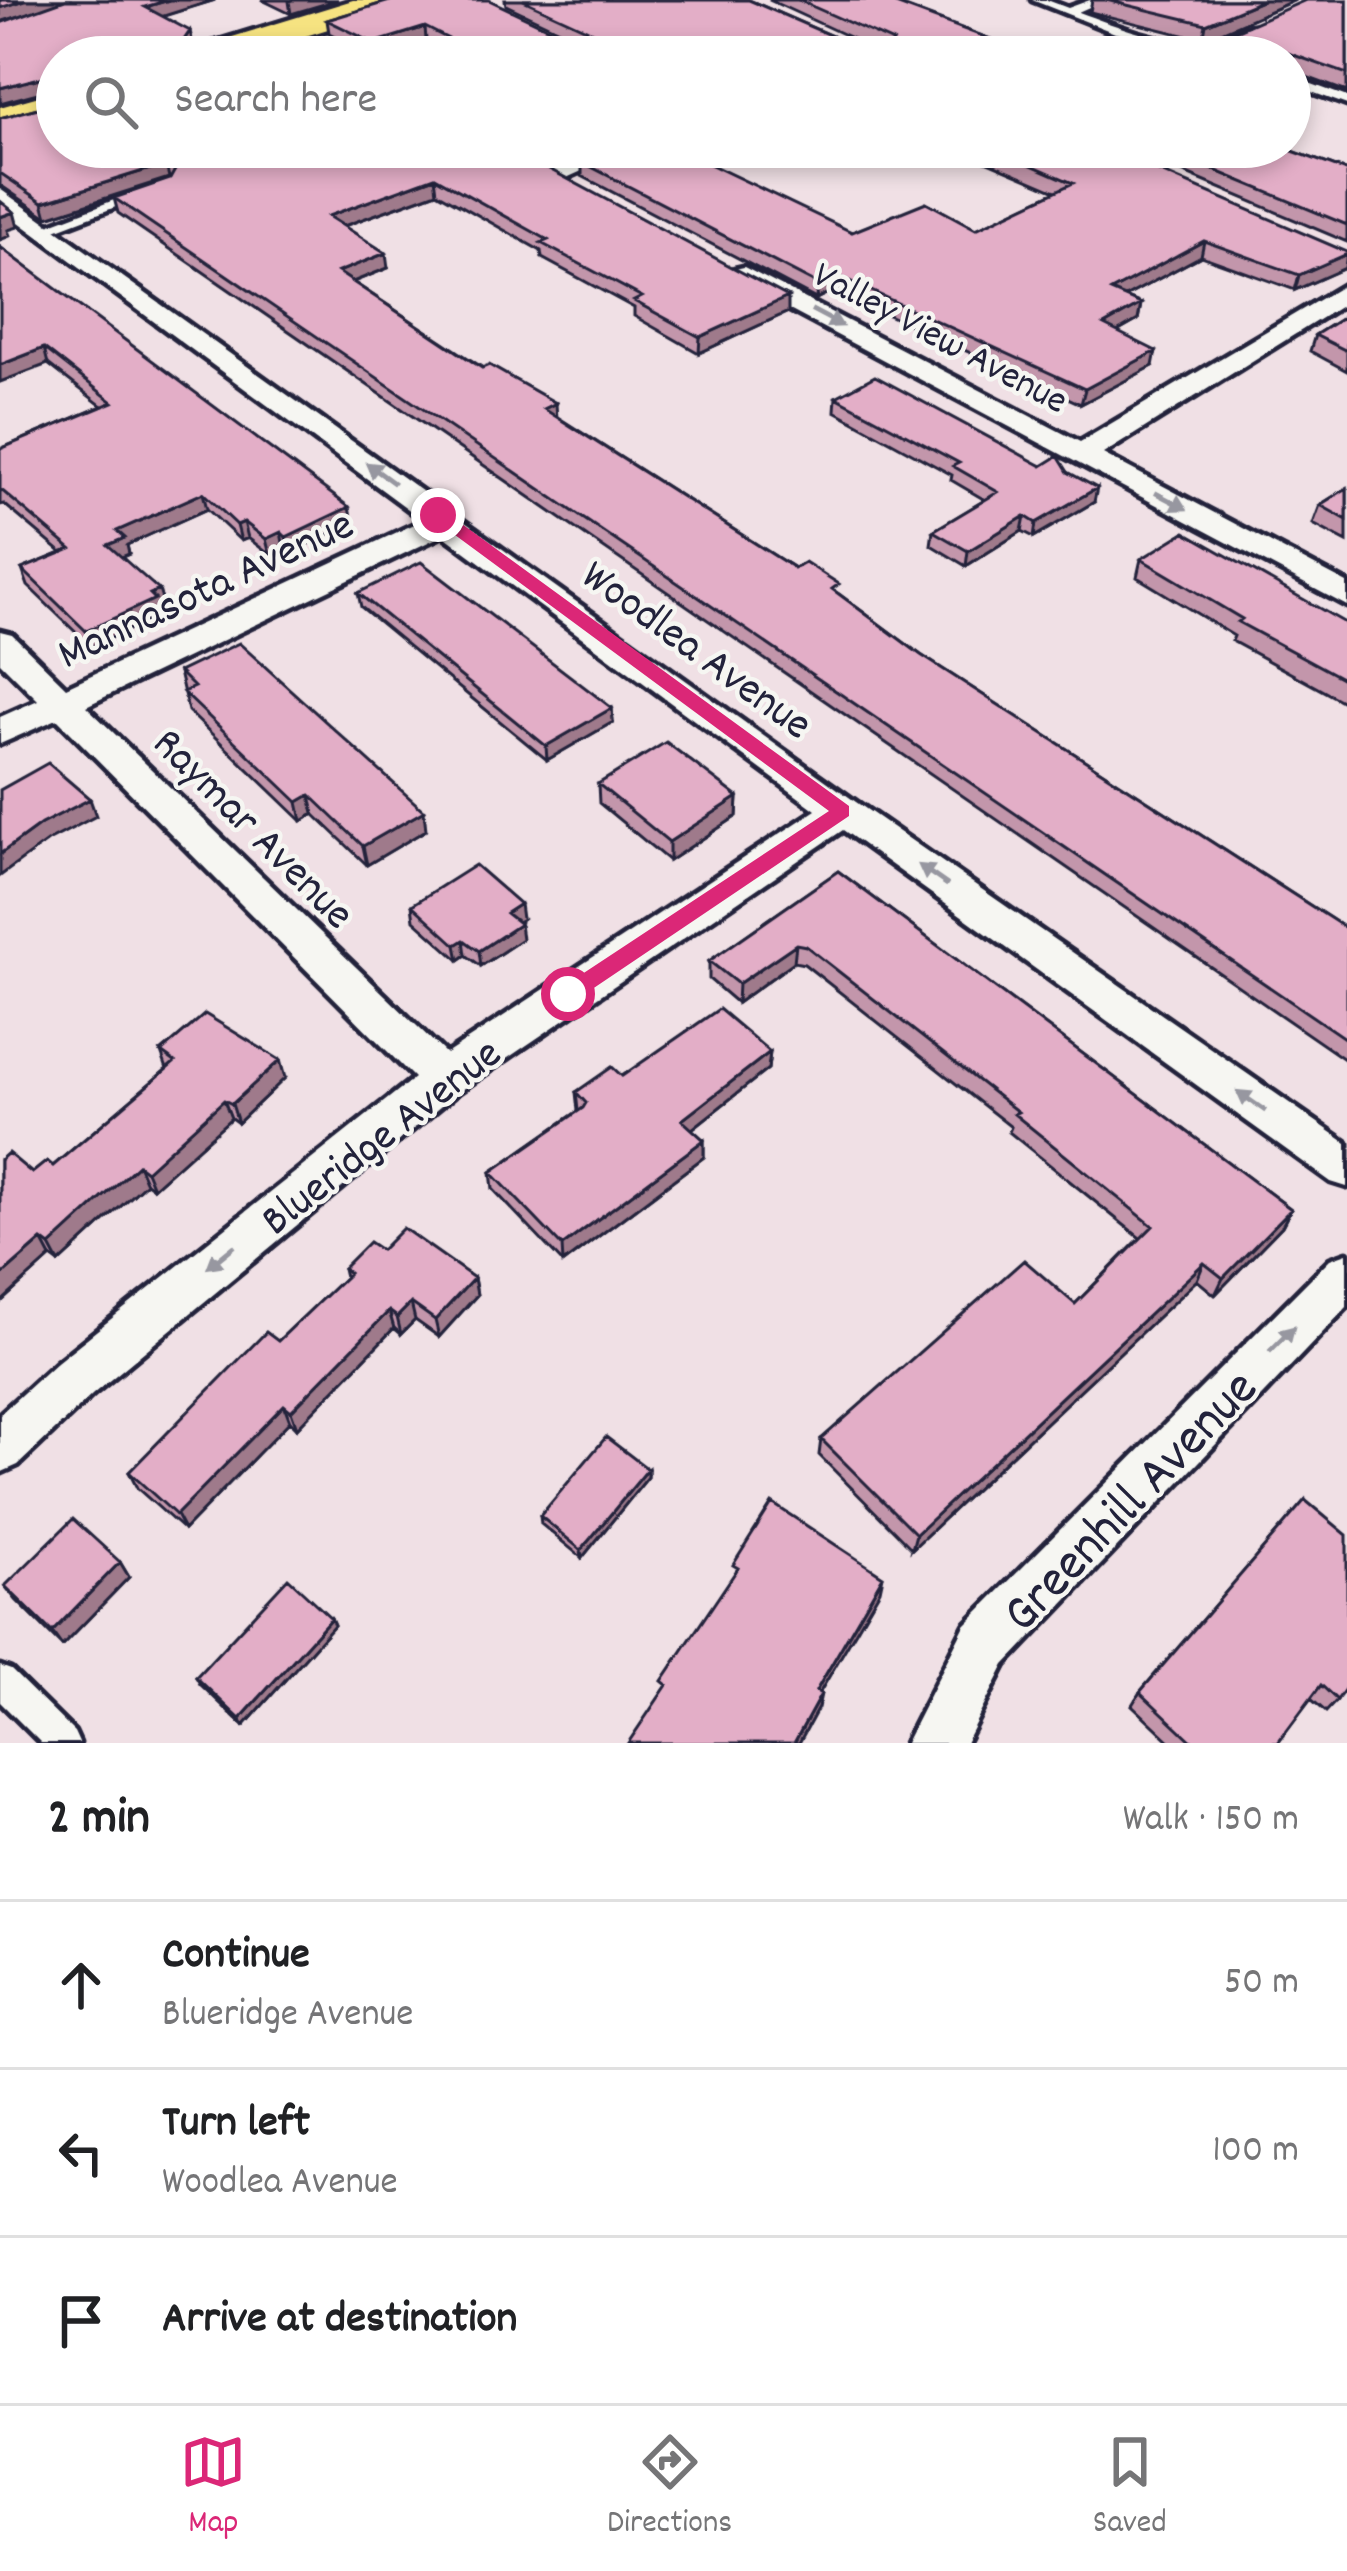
<!DOCTYPE html>
<meta charset="utf-8">
<style>
:root{--surface:#fff;--page:#f6f6f6;--text:#202124;--muted:#757577;--line:#e0e0e0;--accent:#db2777}
body{margin:0;font-family:Dekko,sans-serif;background:var(--page);color:var(--text)}
.stop{position:absolute;width:36px;height:36px;margin:-27px;border:9px solid #db2777;border-radius:50%;background:#fff}
.stop.end{background:#db2777;border-color:#fff;box-shadow:0 3px 12px #0008}
.list{margin:0;padding:0;list-style:none}
h2{display:flex;justify-content:space-between;align-items:center;height:156px;margin:0;padding:0 48px;font-size:51px}
h2 small{font-size:39px;font-weight:400;color:var(--muted)}
.list li{display:grid;grid-template-columns:78px 1fr auto;gap:36px;align-items:center;box-sizing:border-box;height:168px;padding:0 48px;border-top:3px solid var(--line)}
.list b{display:block;font-size:45px;white-space:nowrap}
.list p{margin:0;font-size:39px;white-space:nowrap;color:var(--muted)}
.list em{font-size:39px;font-style:normal;color:var(--muted)}
.icon{flex:none;width:66px;height:66px;fill:none;stroke:currentColor;stroke-width:2;stroke-linecap:round;stroke-linejoin:round}
.map{position:relative;flex:none;width:1347px;height:1743px;overflow:hidden}
.search{position:absolute;background:var(--surface);box-shadow:0 6px 18px #0003;left:36px;right:36px;top:36px;height:132px;display:flex;align-items:center;gap:30px;box-sizing:border-box;padding:0 42px;border-radius:66px;color:var(--muted);font-size:45px}
.sheet{height:660px;background:var(--surface)}
nav{display:flex;justify-content:space-around;align-items:center;box-sizing:border-box;height:168px;border-top:3px solid var(--line);background:var(--surface);font-size:33px;color:var(--muted)}
nav a{display:grid;justify-items:center;gap:6px}
nav .on{color:var(--accent)}
.map>svg:first-child{display:block}
.lines{fill:none;stroke-linecap:round;stroke-linejoin:round}
.service-casing{stroke:#22223b;stroke-width:9}
.minor-casing{stroke:#22223b;stroke-width:9}
.primary-casing{stroke:#22223b;stroke-width:9}
.service{fill:#f6f6f2;fill-rule:evenodd}
.minor{fill:#f6f6f2;fill-rule:evenodd}
.primary{fill:#f6e381;fill-rule:evenodd}
.wall{fill:#c396ab;stroke:#22223b;stroke-width:3}
.shaded-wall{fill:#9f7a8b;stroke:#22223b;stroke-width:3}
.building{fill:#e3aec7;stroke:#22223b;stroke-width:3}
.oneway{fill:#9797a0}
.route{fill:#db2777}
.labels{text-anchor:middle;stroke-width:9;stroke-linejoin:round;paint-order:stroke}
.far-street-label{font-size:39px;fill:#22223b;stroke:#f6f6f2}
.street-label{font-size:45px;fill:#22223b;stroke:#f6f6f2}
.near-street-label{font-size:54px;fill:#22223b;stroke:#f6f6f2}
</style>
<div class="map">
<svg width="1347" height="1743" viewBox="0 0 1347 1743">
<rect width="100%" height="100%" fill="#f0e0e5"/>
<filter id="ink" filterUnits="userSpaceOnUse"><feTurbulence type="fractalNoise" baseFrequency=".00833" numOctaves="2"/><feDisplacementMap in="SourceGraphic" scale="24" xChannelSelector="R" yChannelSelector="G"/><feConvolveMatrix kernelMatrix="1 2 1 2 8 2 1 2 1" color-interpolation-filters="sRGB"/></filter>
<g filter="url(#ink)">
<g class="lines">
<g class="service-casing">
<path id="service" d="M1032 0H1047L1068 8 1090 0H1105L1078 12C1116 26 1159 42 1200 44 1221 46 1242 20 1262 27L1216 49 1232 57H1216L1115 33Z
M1290 76 1347 97V105L1290 84Z
M135 192 147 195 50 232 38 229Z
M0 1666 11 1670 74 1732 79 1743H41L0 1702Z"/>
</g>
<g class="minor-casing">
<path id="minor" d="M273 29H287L338 57H311L273 37Z
M602 147H635L562 180 541 175Z
M0 189 856 802 1347 1143V1187L1331 1182 843 830 458 1092 93 1394 18 1465 0 1473V1414L57 1362 414 1078 57 719 0 744V717L38 700 0 662V631L12 634 66 687 423 520 0 208ZM443 535 816 810 446 1054 86 706Z
M744 267 1080 442 1347 283V302L1103 454 1347 583V606L735 281V269Z
M1347 1253V1307L1005 1665 965 1743H905L965 1625 1330 1259Z"/>
</g>
<g class="primary-casing">
<path id="primary" d="M353 0H403L399 7 238 57H185L190 50Z
M57 91V114L0 130V107Z"/>
</g>
<use href="#service" class="service"/>
<use href="#minor" class="minor"/>
<use href="#primary" class="primary"/>
</g>
<path class="wall" d="M0 0H215L162 16 193 44 191 47 57 147 150 157 160 155 150 147H508L788 312 699 353 634 316V308L542 258 541 251 437 192 344 226 388 268 353 282 556 416 794 568 839 594 921 655 1347 929V1061L118 213 114 198 169 178 47 217 0 185V118L57 103V88Z
M262 0H338L291 14Z
M393 0 589 47 597 48 506 5 505 0H749L857 47 873 48 769 0H892L889 1 1039 57H459L426 40 376 57 329 33 327 20Z
M1092 0H1295L1203 40 1090 12Z
M1347 0V92L1290 71V57H1251L1228 49 1231 33Z
M527 147H590L554 161Z
M934 147H1103L1345 268 1295 290 1201 256 1125 297 1141 304 1138 320 1117 332 1153 366 1081 404 834 290 816 299 582 176V162L852 232 976 229 1056 191 974 156H954Z
M1123 147H1282L1347 171V242Z
M0 247 352 523 289 553 284 548 270 555 248 538 241 541 207 509 127 545 129 554 122 557 164 606 158 609 160 615 91 647 28 586 22 569 62 553 4 504 0 505V449L102 406 48 364Z
M1347 315V371L1310 351 1315 335Z
M836 397 1042 466 1068 472 1094 502 1034 537 1022 531 966 566 931 545 933 531 985 500 951 480 952 475 835 411Z
M1347 488V542L1313 524 1320 505Z
M1141 559 1347 624V704L1232 641 1234 636 1137 577Z
M358 593 612 708 613 722 547 760 361 607Z
M179 672 426 830 367 865 314 814 302 821 188 711Z
M598 784 738 797 737 816 669 861 599 803Z
M838 871 1291 1209 1282 1226 1215 1295 1197 1280 912 1549 819 1455 821 1439 1075 1304 1140 1238 1009 1132 1011 1127 804 964 794 962 737 1003 709 979V961Z
M412 905 522 919 518 922 522 939 481 966 466 955 459 960 414 920Z
M161 1052 285 1078 238 1123 231 1118 153 1188 146 1183 59 1263 51 1257 0 1303V1160L32 1173 53 1166 167 1069Z
M770 1052 768 1069 692 1129 704 1140V1157L563 1263 493 1189 491 1172 578 1111 576 1092 622 1076Z
M381 1250 474 1278 477 1295 439 1337 415 1320 401 1334 394 1328 297 1428 290 1421 184 1530 137 1488 129 1472 278 1341 345 1277 343 1268Z
M648 1469V1477L582 1558 541 1524 540 1516Z
M1305 1500 1337 1700 1326 1712 1311 1699 1278 1743H1172L1132 1705 1140 1692Z
M120 1562 129 1577 62 1646 16 1600 5 1586Z
M331 1618 334 1625 244 1726 200 1684 196 1677Z"/>
<path class="shaded-wall" d="M25 0H72L0 22V8Z
M169 0H215L148 21 145 7Z
M292 0H338L291 14 289 1Z
M1263 0H1295L1203 40 1206 24Z
M425 27 426 40 376 57 374 43Z
M190 31 193 44 184 57 179 47Z
M56 74 57 88 0 103V88Z
M554 147H590L554 161Z
M166 164 169 178 47 217 43 202Z
M435 177 437 192 330 231 328 216Z
M14 212 18 227 8 230 10 236 0 240V217Z
M1204 241 1201 256 1108 306 1111 291Z
M386 253 388 268 340 287 338 272Z
M1347 254 1345 268 1295 290 1299 275Z
M836 275 834 290 816 299 817 284Z
M788 297V312L699 353 700 337Z
M1141 304 1138 320 1101 341 1104 325Z
M44 348 48 364 0 382V365Z
M1156 351 1153 366 1081 404 1085 389Z
M556 403 557 419 544 409Z
M1097 488 1094 502 1034 537 1036 523Z
M203 493 207 509 127 545 129 554 112 561 108 545 117 531Z
M349 507 352 523 289 553 286 537Z
M1025 516 1022 531 966 566 968 551Z
M244 522 248 538 241 541 237 525Z
M281 532 284 548 270 555 266 539Z
M159 590 164 606 158 609 160 615 91 647 86 631Z
M612 708 613 722 547 760 546 746Z
M310 795 314 814 302 821 298 802Z
M738 797 737 816 669 861V842Z
M90 799 96 816 48 841 0 876V854L41 824Z
M424 811 426 830 367 865 363 846Z
M520 904 522 919 508 928 506 913Z
M520 924 522 939 481 966 479 951Z
M464 940 466 955 459 960 456 945Z
M796 944 794 962 737 1003 738 984Z
M770 1052 768 1069 682 1137V1120Z
M280 1060 285 1078 238 1123 232 1104Z
M224 1100 231 1118 153 1188 146 1171Z
M704 1140V1157L563 1263 562 1246Z
M138 1165 146 1183 59 1263 50 1246Z
M1291 1209 1282 1226 1215 1295 1223 1278Z
M42 1240 51 1257 0 1303V1277Z
M1204 1263 1197 1280 912 1549 916 1534Z
M474 1278 477 1295 439 1337 435 1320Z
M411 1303 415 1320 401 1334 397 1317Z
M389 1311 394 1328 297 1428 291 1411Z
M284 1405 290 1421 184 1530 176 1515Z
M648 1469V1477L582 1558 581 1550Z
M120 1562 129 1577 62 1646 52 1632Z
M883 1576 880 1590 813 1704 816 1691Z
M331 1618 334 1625 244 1726 240 1719Z
M821 1694 818 1708 799 1743H794Z"/>
<path class="building" d="M0 0H25L0 8Z
M65 0H169L145 7 190 31 179 47 223 48 238 56 278 43 303 57H57V147H137L150 157 168 153 166 147H508L788 297 700 337 634 301 642 297 541 243 548 240 435 177 328 216 386 253 338 272 482 368 489 365 556 403 544 409 794 568 805 562 839 584 832 589 921 655 1347 929V1040L114 198 170 179 175 170 166 164 43 202 0 173V118L57 103 56 74 0 88V23Z
M393 0H489L589 47 606 48 608 39 523 0H749L857 47 888 48 893 42 798 0H885L1039 57H774L768 54 761 57H484L425 27 374 43 327 20Z
M1106 0H1263L1206 24Z
M1306 0H1347V74L1231 33Z
M614 147H674L852 232 926 202 976 229 1073 183 990 147H1103L1347 252V254L1299 275 1204 241 1111 291 1141 304 1104 325 1156 351 1085 389 836 275 817 284 582 162Z
M1159 147H1282L1347 171V225Z
M0 201 14 212 0 217Z
M0 247 349 507 286 537 281 532 266 539 244 522 237 525 203 493 117 531 125 538 108 545 159 590 150 594 155 599 86 631 22 569 71 549 0 489V449L113 402 44 348 0 365Z
M1347 315V351L1315 335Z
M875 376 1042 466 1058 456 1068 472 1097 488 1036 523 1025 516 968 551 933 531 998 492 953 466 959 463 836 397Z
M1347 488V520L1320 505Z
M1185 532 1347 624V681L1238 622 1242 619 1141 559Z
M421 562 612 708 546 746 358 593Z
M239 643 424 811 363 846 310 795 298 802 183 692 194 687 179 672Z
M666 742 738 797 669 842 598 784Z
M48 763 90 799 41 824 0 854V790Z
M475 865 520 904 506 913 520 924 479 951 464 940 456 945 412 905Z
M838 871 1291 1209 1223 1278 1204 1263 916 1534 821 1439 1024 1260 1075 1304 1153 1226 1014 1114 1018 1112 806 946 796 944 738 984 709 961Z
M719 1009 770 1052 682 1120 704 1140 562 1246 491 1172 583 1108 586 1103 576 1092 612 1067 622 1076Z
M205 1014 280 1060 232 1104 224 1100 146 1171 138 1165 50 1246 42 1240 0 1277V1160L8 1153 32 1173 47 1161 53 1166 175 1062 161 1052Z
M403 1228 474 1278 435 1320 411 1303 397 1317 389 1311 291 1411 284 1405 176 1515 129 1472 266 1332 278 1341 349 1273 343 1268 369 1242 381 1250Z
M606 1437 648 1469 581 1550 540 1516Z
M1305 1500 1347 1535V1686L1337 1700 1321 1685 1278 1743H1194L1140 1692Z
M772 1503 883 1576 816 1691 821 1694 794 1743H628L667 1685 662 1681 738 1568 733 1565Z
M73 1519 120 1562 52 1632 5 1586Z
M288 1578 331 1618 240 1719 196 1677Z"/>
<defs><path id="oneway-solid" d="M-6-.8H1V-3.2L6.5 0L1 3.2V.8H-6Z" transform="scale(3)"/></defs>
<g class="oneway">
<use href="#oneway-solid" transform="translate(827 318) rotate(28)"/>
<use href="#oneway-solid" transform="translate(380 473) rotate(-144)"/>
<use href="#oneway-solid" transform="translate(1171 501) rotate(28)"/>
<use href="#oneway-solid" transform="translate(933 875) rotate(-145)"/>
<use href="#oneway-solid" transform="translate(1251 1101) rotate(-145)"/>
<use href="#oneway-solid" transform="translate(221 1257) rotate(141)"/>
<use href="#oneway-solid" transform="translate(1282 1339) rotate(-45)"/>
</g>
</g>
<path class="route" d="M432 511H444L849 806V816L576 1000H561V988L829 811 432 518Z"/>
<g class="labels">
<g class="far-street-label">
<text transform="translate(942 335) rotate(28)" y="14">Valley View Avenue</text>
</g>
<g class="street-label">
<text transform="translate(204 586) rotate(-25)" y="16">Mannasota Avenue</text>
<text transform="translate(699 647) rotate(36)" y="16">Woodlea Avenue</text>
<text transform="translate(256 826) rotate(45)" y="16">Raymar Avenue</text>
<text transform="translate(379 1134) rotate(-38)" y="16">Blueridge Avenue</text>
</g>
<g class="near-street-label">
<text transform="translate(1127 1498) rotate(-46)" y="19">Greenhill Avenue</text>
</g>
</g>
</svg>
<div class="stop" style="left:568px;top:994px"></div>
<div class="stop end" style="left:438px;top:515px"></div>
<div class="search"><svg class="icon" aria-label="search" viewBox="0 0 24 24"><circle cx="10" cy="10" r="6"/><path d="M15 15l6 6"/></svg>Search here</div>
</div>
<section class="sheet">
<h2>2 min<small>Walk · 150 m</small></h2>
<ul class="list">
<li><svg class="icon" aria-label="ahead" viewBox="0 0 24 24"><path d="M12 20V5M6 11l6-6 6 6"/></svg><div><b>Continue</b><p>Blueridge Avenue</p></div><em>50 m</em></li>
<li><svg class="icon" aria-label="left" viewBox="0 0 24 24"><path d="M17 20v-9H6M10 6l-5 5 5 5"/></svg><div><b>Turn left</b><p>Woodlea Avenue</p></div><em>100 m</em></li>
<li><svg class="icon" aria-label="arrive" viewBox="0 0 24 24"><path d="M6 21V4h12l-3 4 3 4H6"/></svg><div><b>Arrive at destination</b></div></li>
</ul>
</section>
<nav>
<a class="on"><svg class="icon" aria-label="map" viewBox="0 0 24 24"><path d="M3 6l6-2 6 2 6-2v14l-6 2-6-2-6 2zM9 4v14M15 6v14"/></svg>Map</a>
<a><svg class="icon" aria-label="directions" viewBox="0 0 24 24"><path d="M12 3l9 9-9 9-9-9zM9 14v-3h6M13 9l2 2-2 2"/></svg>Directions</a>
<a><svg class="icon" aria-label="saved" viewBox="0 0 24 24"><path d="M7 4h10v16l-5-4-5 4z"/></svg>Saved</a>
</nav>
